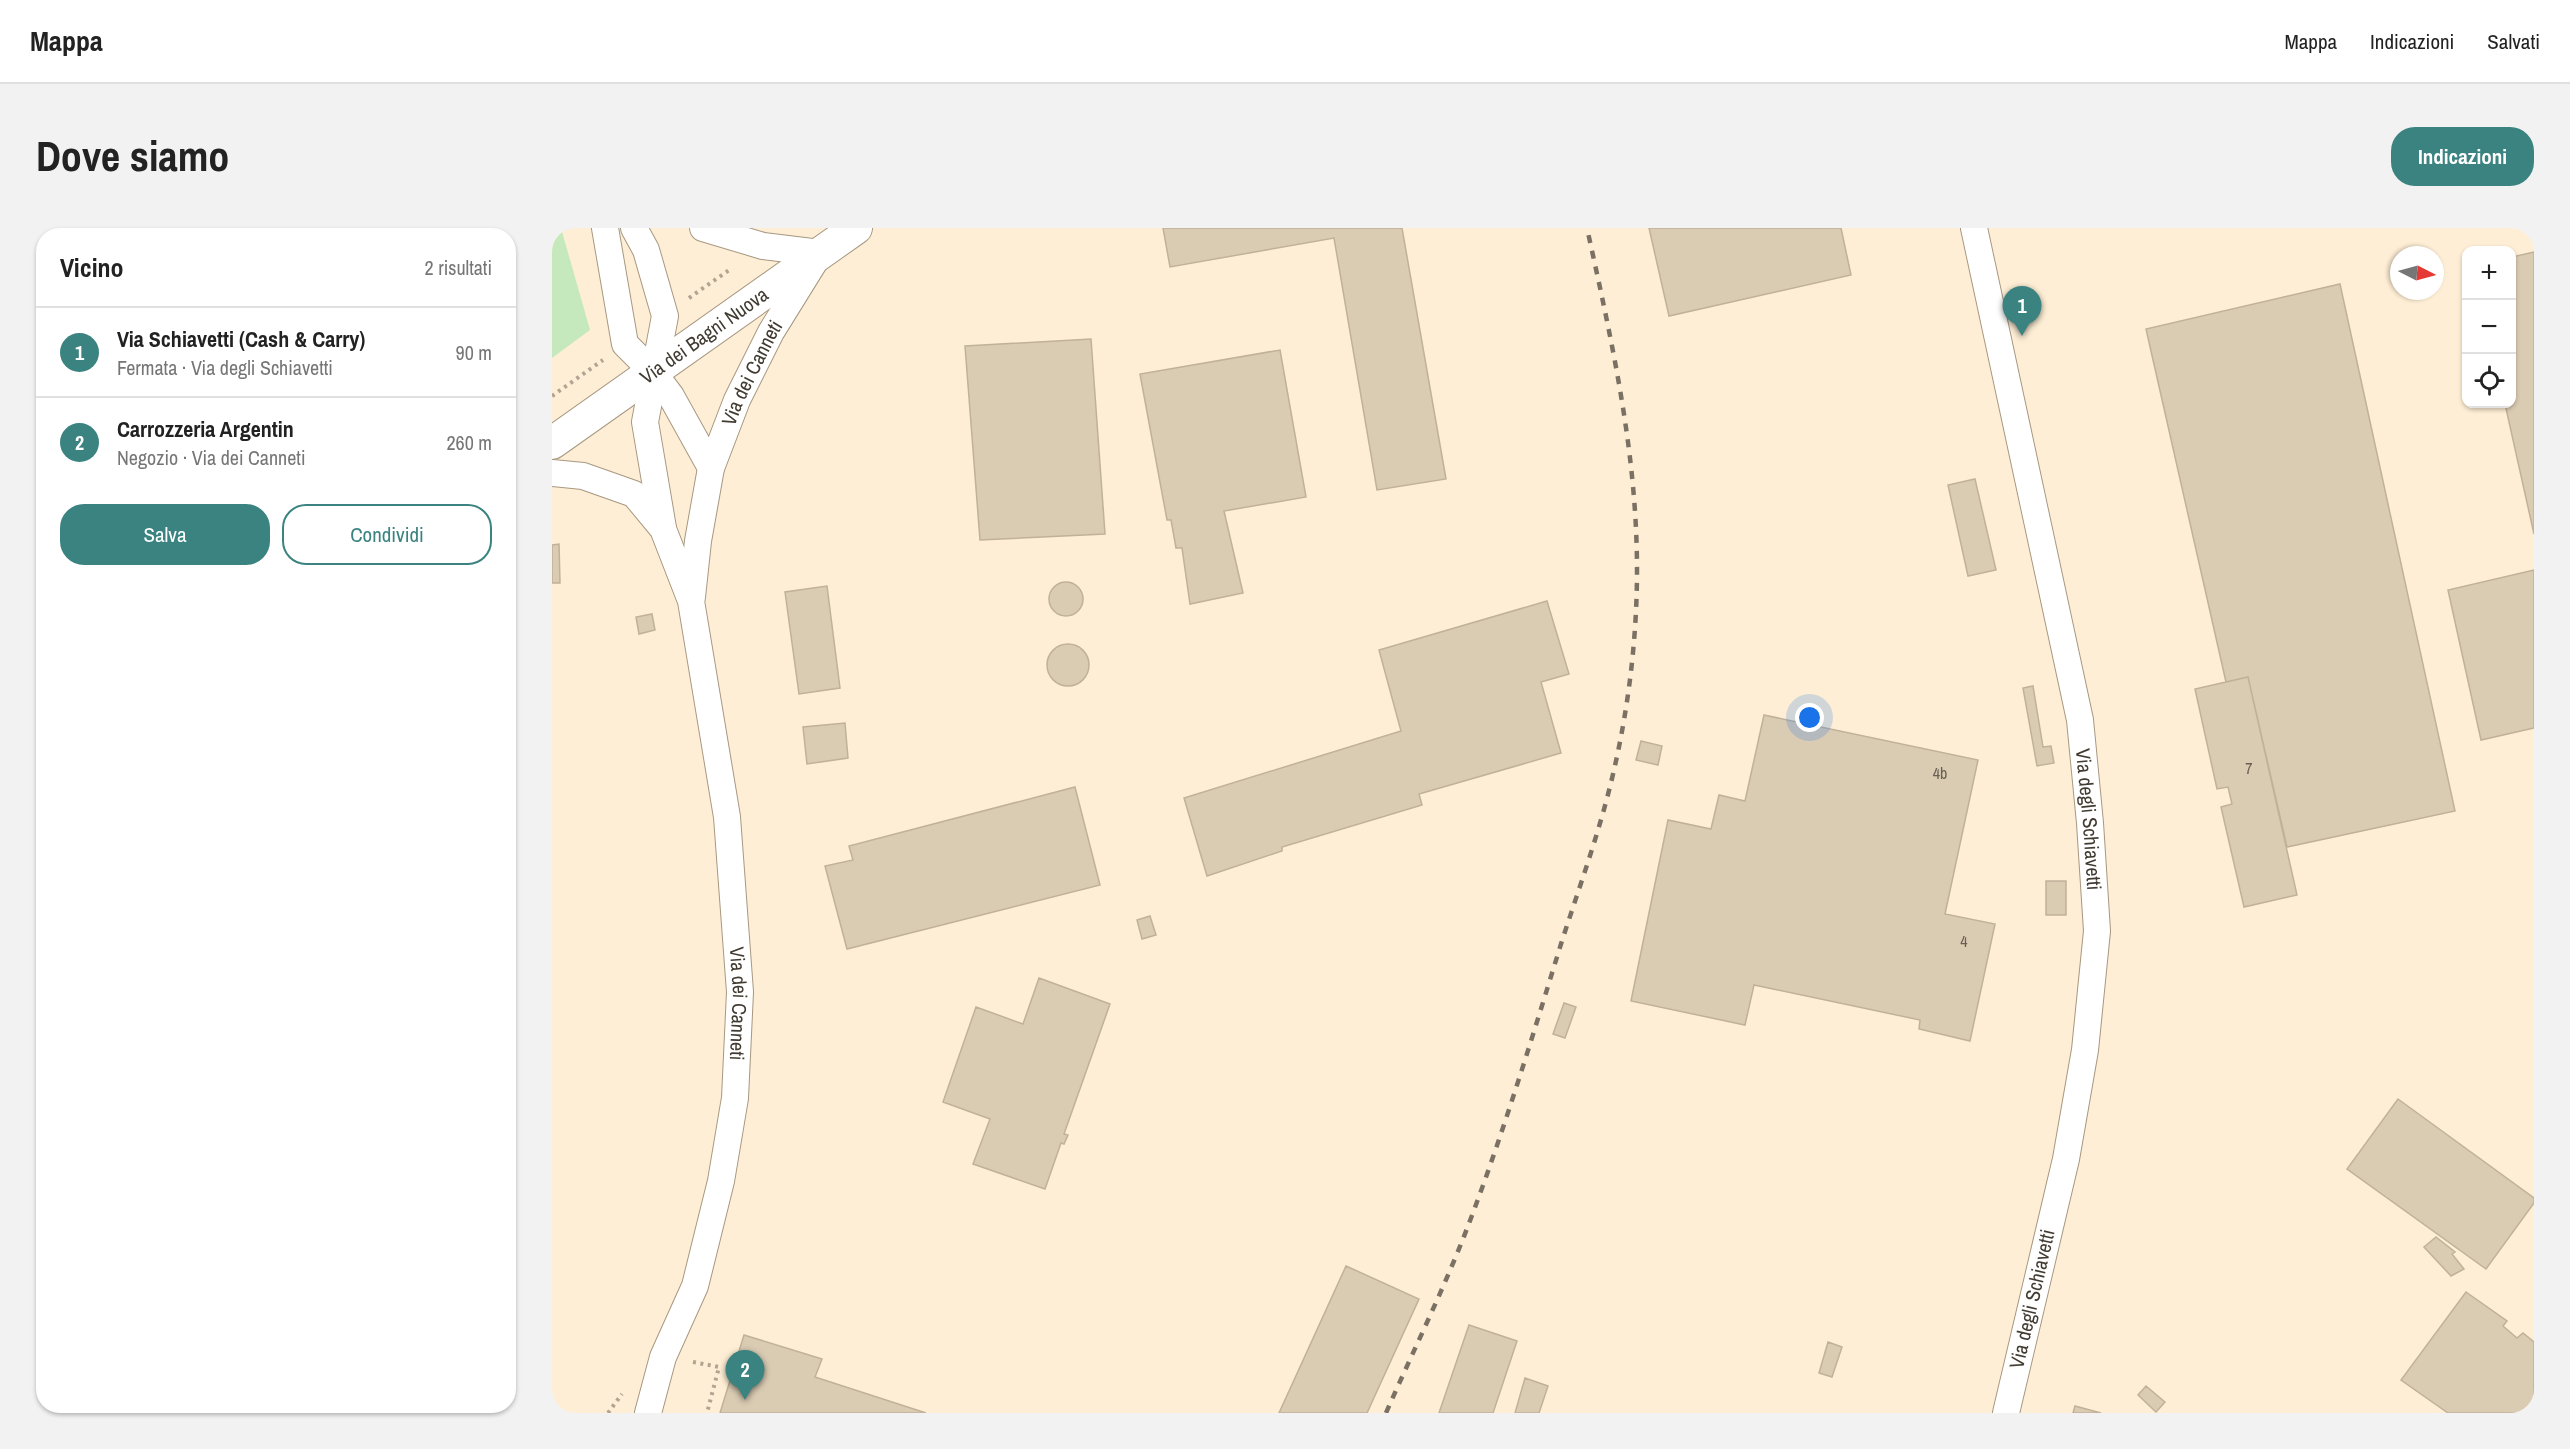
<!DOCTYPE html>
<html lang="it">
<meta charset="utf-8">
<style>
:root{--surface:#fff;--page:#f2f2f2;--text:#222;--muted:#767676;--line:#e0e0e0;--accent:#3a8380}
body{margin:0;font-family:"Archivo Narrow",sans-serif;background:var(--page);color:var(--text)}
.controls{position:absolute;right:18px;top:18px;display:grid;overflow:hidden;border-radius:12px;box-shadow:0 2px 4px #0004}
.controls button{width:54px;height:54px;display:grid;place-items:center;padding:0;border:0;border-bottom:2px solid var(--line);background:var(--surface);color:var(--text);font:30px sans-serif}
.compass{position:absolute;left:1838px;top:18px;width:54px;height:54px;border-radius:50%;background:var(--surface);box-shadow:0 2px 4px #0004;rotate:96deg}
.you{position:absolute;left:1258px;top:490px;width:21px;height:21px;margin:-15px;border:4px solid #fff;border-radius:50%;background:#1a73e8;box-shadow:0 0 0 9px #1a73e833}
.badge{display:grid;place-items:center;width:39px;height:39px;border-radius:50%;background:var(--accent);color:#fff;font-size:20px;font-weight:700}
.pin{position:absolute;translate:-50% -50px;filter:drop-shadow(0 2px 3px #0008)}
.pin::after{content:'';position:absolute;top:32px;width:21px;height:18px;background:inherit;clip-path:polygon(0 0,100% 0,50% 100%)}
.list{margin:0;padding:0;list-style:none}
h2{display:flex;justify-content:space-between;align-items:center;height:78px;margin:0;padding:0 24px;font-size:26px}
h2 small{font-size:20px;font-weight:400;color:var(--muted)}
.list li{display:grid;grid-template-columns:39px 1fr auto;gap:18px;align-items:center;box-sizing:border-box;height:90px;padding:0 24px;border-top:2px solid var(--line)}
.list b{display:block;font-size:22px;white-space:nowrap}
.list p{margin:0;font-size:20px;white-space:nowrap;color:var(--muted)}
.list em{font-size:20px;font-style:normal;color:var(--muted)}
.actions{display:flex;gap:12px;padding:18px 24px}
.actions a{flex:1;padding:14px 0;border:2px solid var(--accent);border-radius:24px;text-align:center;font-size:21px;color:var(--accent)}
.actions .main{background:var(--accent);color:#fff}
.icon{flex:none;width:33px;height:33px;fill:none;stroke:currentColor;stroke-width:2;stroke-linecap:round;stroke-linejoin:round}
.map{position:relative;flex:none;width:1982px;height:1185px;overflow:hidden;border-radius:24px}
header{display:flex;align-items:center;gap:36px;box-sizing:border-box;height:84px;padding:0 30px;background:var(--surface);border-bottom:2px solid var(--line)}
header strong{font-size:28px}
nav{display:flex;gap:33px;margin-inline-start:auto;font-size:21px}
.intro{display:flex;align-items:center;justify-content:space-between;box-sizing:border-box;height:144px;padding:0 36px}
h1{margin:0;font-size:42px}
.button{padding:15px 27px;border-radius:24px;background:var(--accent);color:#fff;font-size:21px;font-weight:700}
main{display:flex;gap:36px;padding:0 36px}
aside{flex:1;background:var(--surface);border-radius:24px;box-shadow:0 2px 4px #0004}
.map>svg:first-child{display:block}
.green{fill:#c5e9bc}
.building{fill:#dacbb3;stroke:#c1b19a;stroke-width:1.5}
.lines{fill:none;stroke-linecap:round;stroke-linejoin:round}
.minor-casing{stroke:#a79881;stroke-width:28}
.tertiary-casing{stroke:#a79881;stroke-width:34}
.path{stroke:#b1a492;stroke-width:4;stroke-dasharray:3 4.5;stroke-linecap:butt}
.minor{stroke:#fff;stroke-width:26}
.tertiary{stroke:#fff;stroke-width:32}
.rail{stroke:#7a7063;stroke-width:4.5;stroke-dasharray:8 8;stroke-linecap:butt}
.labels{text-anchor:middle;stroke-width:5;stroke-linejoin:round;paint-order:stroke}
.number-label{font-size:16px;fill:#685f52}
.street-label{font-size:20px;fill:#423b32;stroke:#fdfdfd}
</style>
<header>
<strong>Mappa</strong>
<nav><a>Mappa</a><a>Indicazioni</a><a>Salvati</a></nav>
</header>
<div class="intro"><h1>Dove siamo</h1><a class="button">Indicazioni</a></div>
<main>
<aside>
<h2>Vicino<small>2 risultati</small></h2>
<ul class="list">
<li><span class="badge">1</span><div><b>Via Schiavetti (Cash &amp; Carry)</b><p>Fermata · Via degli Schiavetti</p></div><em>90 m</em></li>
<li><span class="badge">2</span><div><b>Carrozzeria Argentin</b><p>Negozio · Via dei Canneti</p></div><em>260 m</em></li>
</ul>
<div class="actions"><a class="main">Salva</a><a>Condividi</a></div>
</aside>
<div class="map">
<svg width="1982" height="1185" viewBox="0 0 1982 1185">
<rect width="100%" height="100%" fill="#feeed5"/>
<path class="green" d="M0 0H9L38 102 0 130Z"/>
<path class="building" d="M611 0H850L894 251 825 262 782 10 618 39Z
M1097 0H1289L1299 47 1117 88Z
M1982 24V306L1953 176H1960V29Z
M1788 56 1903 583 1735 619 1696 449 1674 454 1594 101Z
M539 111 553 306 428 312 413 118Z
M728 122 754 269 672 283 691 365 638 376 630 320H624L619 292H615L588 146Z
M1423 251 1444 342 1416 348 1396 257Z
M7 316 8 355H0V317Z
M1982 342V500L1929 512 1896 362Z
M497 371a17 17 0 1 1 34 0a17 17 0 1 1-34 0Z
M275 358 288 460 247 466 233 364Z
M995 373 1017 446 989 454 1009 525 867 566 870 577 730 619V623L655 648 632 570 849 503 827 422Z
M100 386 103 402 87 406 84 389Z
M495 437a21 21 0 1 1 42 0a21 21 0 1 1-42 0Z
M1696 449 1745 667 1692 679 1669 579 1680 576 1676 559 1665 561 1643 461Z
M1481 458 1491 519 1499 518 1502 535 1485 538 1471 460Z
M1212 487 1426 532 1393 686 1443 696 1418 813 1367 801 1368 792 1202 757 1193 797 1079 773 1116 592 1159 601 1167 567 1193 573Z
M293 495 296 530 255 536 251 499Z
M1089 513 1110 518 1106 537 1084 532Z
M523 559 548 657 295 721 273 638 301 632 297 618Z
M1494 653H1514V687H1494Z
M598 688 604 707 590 711 585 692Z
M487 750 558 776 512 906 516 907 512 916 509 915 493 961 421 936 438 891 391 874 424 779 471 796Z
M1012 775 1024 779 1013 810 1001 806Z
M1846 871 1982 970V975L1934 1041 1795 941Z
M1884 1009 1903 1024 1900 1026 1912 1041 1899 1048 1872 1019Z
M794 1038 867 1071 815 1185H727Z
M1914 1064 1955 1093 1951 1098 1965 1110 1971 1105 1982 1114V1185H1896L1849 1152Z
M917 1097 965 1113 941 1185H887Z
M192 1107 270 1131 263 1149 374 1185H168Z
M1276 1114 1290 1119 1280 1149 1267 1145Z
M973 1150 996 1158 987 1185H963Z
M1594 1158 1613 1174 1604 1184 1586 1167Z
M1523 1178 1549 1185H1521Z"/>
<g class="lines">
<g class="minor-casing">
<g id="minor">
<path d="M53 0 73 116 101 144 119 168 159 240"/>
<path d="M82 0 94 22 113 88 93 194 111 300"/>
<path id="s1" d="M1422 0 1528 492 1538 595 1545 703 1533 822 1514 931 1454 1185"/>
<path id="s2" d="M0 245 31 248 82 266 111 301 139 373 175 589 188 764 183 870 169 953 143 1058 111 1129 96 1185"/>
<path id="s3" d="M140 369 146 313 159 240 185 172 219 104 268 25 211 18 151 0"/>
</g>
</g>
<g class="tertiary-casing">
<g id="tertiary">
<path id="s4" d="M0 215 304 0"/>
</g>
</g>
<path class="path" d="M137 70 180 40
M0 168 51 132
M141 1134 167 1139 155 1185
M56 1185 70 1166"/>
<use href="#minor" class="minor"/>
<use href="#tertiary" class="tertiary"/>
<path class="rail" d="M834 1185C861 1123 892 1061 916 998 951 906 980 810 1009 716 1024 669 1041 622 1054 574 1074 500 1085 419 1085 342 1085 225 1060 114 1035 0"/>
</g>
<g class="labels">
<g class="number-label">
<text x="1697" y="546">7</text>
<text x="1388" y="551">4b</text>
<text x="1412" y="719">4</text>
</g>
<g class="street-label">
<text dy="7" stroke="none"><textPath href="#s4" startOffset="186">Via dei Bagni Nuova</textPath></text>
<text dy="7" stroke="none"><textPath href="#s3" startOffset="234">Via dei Canneti</textPath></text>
<text dy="7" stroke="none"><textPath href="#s1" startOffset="603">Via degli Schiavetti</textPath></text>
<text dy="7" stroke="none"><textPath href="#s2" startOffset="614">Via dei Canneti</textPath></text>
<text transform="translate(1480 1071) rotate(-77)" y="7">Via degli Schiavetti</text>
</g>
</g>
</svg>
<div class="controls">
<button>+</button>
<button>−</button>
<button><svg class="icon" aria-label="locate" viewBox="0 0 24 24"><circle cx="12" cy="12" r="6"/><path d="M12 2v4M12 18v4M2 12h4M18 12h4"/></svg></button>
</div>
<svg class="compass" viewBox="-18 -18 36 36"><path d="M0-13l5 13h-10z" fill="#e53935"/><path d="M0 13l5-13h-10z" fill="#767676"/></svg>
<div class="you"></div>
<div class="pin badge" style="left:1470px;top:108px">1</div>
<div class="pin badge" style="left:193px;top:1172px">2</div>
</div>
</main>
